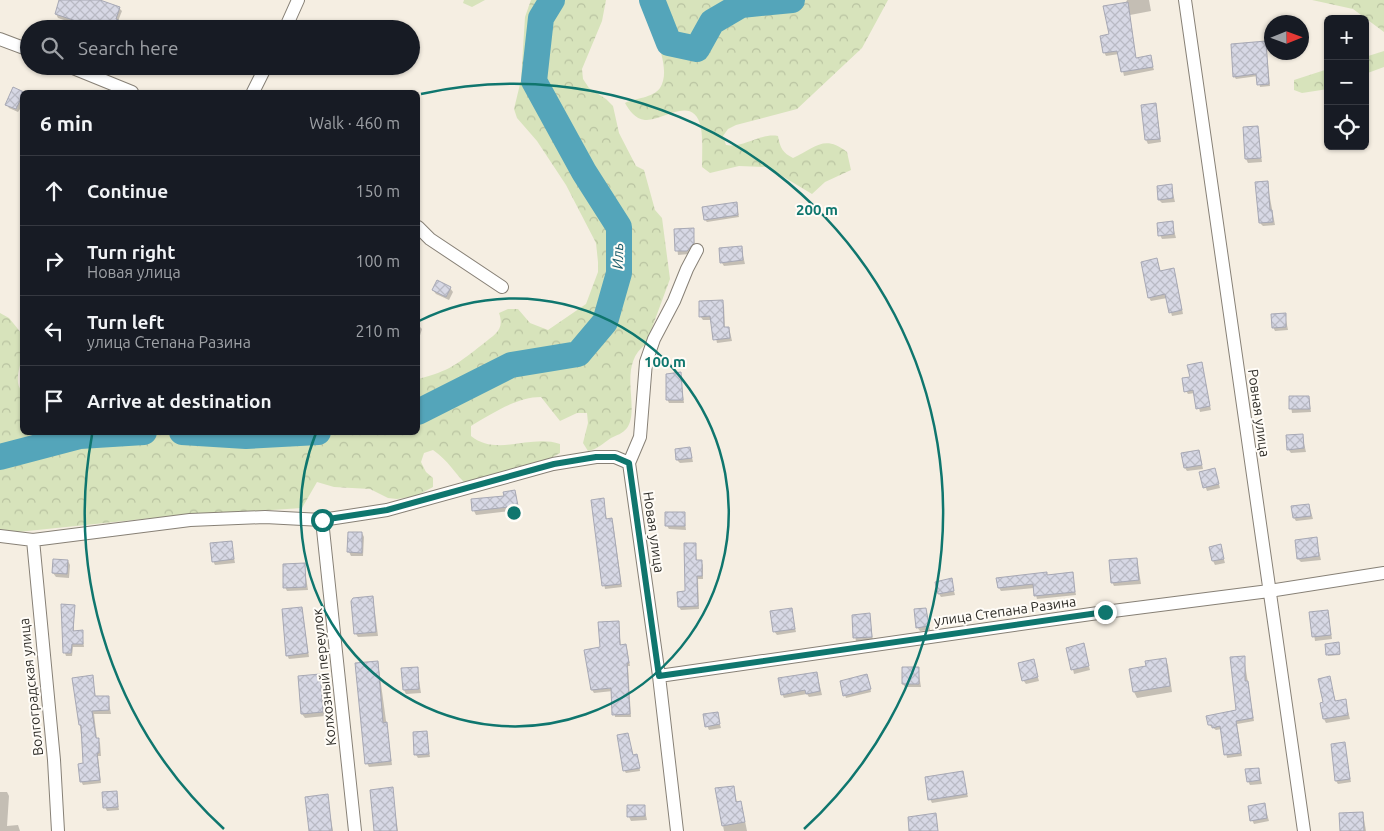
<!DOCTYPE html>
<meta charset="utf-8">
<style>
:root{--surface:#171b24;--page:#20242c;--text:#f1f3f6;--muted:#9ea1a6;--line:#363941}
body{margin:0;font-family:Ubuntu,sans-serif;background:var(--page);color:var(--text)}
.controls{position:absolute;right:15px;top:15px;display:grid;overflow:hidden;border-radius:8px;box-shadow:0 1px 4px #0004}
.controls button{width:45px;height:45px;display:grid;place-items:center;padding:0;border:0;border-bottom:1px solid var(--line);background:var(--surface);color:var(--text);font:25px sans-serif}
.compass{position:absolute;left:1264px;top:15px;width:45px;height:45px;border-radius:50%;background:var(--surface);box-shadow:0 1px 4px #0004;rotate:89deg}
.stop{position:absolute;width:15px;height:15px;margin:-11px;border:4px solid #0f766e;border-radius:50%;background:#fff}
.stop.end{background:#0f766e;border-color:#fff;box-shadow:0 1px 5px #0008}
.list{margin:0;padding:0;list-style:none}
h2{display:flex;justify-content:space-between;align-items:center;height:65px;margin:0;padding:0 20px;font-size:21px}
h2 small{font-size:16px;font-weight:400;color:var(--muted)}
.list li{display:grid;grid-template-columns:32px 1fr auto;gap:15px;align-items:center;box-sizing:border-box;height:70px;padding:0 20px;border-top:1px solid var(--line)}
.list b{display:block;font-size:19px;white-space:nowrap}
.list p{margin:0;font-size:16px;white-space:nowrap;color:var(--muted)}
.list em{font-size:16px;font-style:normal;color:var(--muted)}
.icon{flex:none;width:28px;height:28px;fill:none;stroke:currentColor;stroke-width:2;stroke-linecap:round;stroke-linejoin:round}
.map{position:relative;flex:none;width:1384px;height:831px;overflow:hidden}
.search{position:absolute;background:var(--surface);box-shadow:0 1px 4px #0004;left:20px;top:20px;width:400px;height:55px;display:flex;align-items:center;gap:12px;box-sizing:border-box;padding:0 18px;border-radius:28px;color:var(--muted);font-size:19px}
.panel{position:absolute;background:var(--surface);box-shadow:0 1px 4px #0004;left:20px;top:90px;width:400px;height:345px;border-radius:8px}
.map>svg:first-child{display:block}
.forest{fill:url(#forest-crowns)}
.shadow{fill:#0003}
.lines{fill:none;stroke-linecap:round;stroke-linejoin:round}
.river{stroke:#54a5ba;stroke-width:26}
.building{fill:url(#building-cross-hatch);stroke:#a7a8b4}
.minor-casing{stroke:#878076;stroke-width:14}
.minor{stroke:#fff;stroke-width:12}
.route{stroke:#0f766e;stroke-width:6}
.ring{fill:none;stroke:#0f766e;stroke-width:2.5}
.labels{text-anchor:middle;stroke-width:4;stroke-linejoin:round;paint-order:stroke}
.street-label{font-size:14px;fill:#2e2c27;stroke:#fffcf7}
.water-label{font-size:15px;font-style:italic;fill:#195c6b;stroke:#fffcf7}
.centre{fill:#0f766e;stroke:#fffcf7;stroke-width:2.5}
.ring-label{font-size:15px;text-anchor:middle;font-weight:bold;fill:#0f766e;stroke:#fffcf7;stroke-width:4;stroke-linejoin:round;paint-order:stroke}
</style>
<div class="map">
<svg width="1384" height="831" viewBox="0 0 1384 831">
<defs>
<pattern id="forest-crowns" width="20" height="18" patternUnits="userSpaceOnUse" patternTransform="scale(1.25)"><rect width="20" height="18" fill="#d7e3bb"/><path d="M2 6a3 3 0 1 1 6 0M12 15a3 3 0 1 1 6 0" fill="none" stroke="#b9c3a1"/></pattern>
<pattern id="building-cross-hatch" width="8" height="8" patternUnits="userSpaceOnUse" patternTransform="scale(1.25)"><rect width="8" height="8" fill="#d7d8e5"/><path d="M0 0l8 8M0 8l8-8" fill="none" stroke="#b9bac4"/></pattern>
</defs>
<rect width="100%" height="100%" fill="#f5eee2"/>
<path class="forest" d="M464 0H485L472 7 463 3Z
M531 0H606L602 21 582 69 583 79 589 88 606 99 613 106 619 133 636 166 644 170 655 210 662 218 670 279 646 344C616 366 641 408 627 428 622 434 617 435 611 438 602 444 598 449 588 451L583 443 588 423 587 413H577L560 421 541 397C517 397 491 414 471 426V436C497 457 530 434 560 444V453L551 458 468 486C455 474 448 460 433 450L424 453 421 462 426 472 433 478V487L416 496 397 499 388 498 370 489 334 487 317 482 302 508 153 518 18 532 0 529V313L9 318 22 334C22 341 24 349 22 355 21 366 13 382 22 391V432H418V379C450 371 457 364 483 344 495 334 505 330 499 313L508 309H518L530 323 548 330 586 304 598 272V262L596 243 566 185 537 141 517 118 514 109 521 80 525 17Z
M640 0H888L862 48 797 109 736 125 728 129 723 136 726 145C744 148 759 133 778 136 780 148 783 153 793 158 815 148 824 134 847 152L851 170 825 182 812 194 767 167 739 166 710 173 702 167C702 154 703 140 701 128 694 93 662 122 645 120 635 119 629 110 625 103 635 98 653 98 660 88 674 66 648 22 640 0Z
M1312 0H1384V32L1353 9Z
M1384 51V67L1365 74V57Z
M1328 69V89L1302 93 1294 90V80Z"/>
<path class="shadow" d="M61 0H95L119 8 122 11 118 21 88 28 58 18 56 14Z
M1127 0H1149L1151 11 1130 15 1136 59 1150 57 1154 70 1124 76 1119 54 1106 56 1104 52Z
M1266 43 1270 86 1260 87 1258 76 1236 79 1234 76Z
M173 66H187L184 73Z
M23 92 22 110 20 109 18 112 9 108 7 105Z
M1156 104 1161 142 1148 144 1146 140Z
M1257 128 1262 162 1248 163 1246 159Z
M1267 182 1275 225 1263 226 1260 223Z
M1171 185 1175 202 1162 203 1159 200Z
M736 203 739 217 707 222 705 220Z
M1172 223 1176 238 1162 239 1160 235Z
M693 229 695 247 689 254 678 255 675 230Z
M741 247 745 264 724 266 722 263Z
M1156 259 1161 272 1175 273 1183 314 1172 316 1167 298 1151 301 1149 298 1143 263Z
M450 288 453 292 449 300 436 294 433 290Z
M722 301 724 305 725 328H728L730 332 732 341 717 343 712 320H703L700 316Z
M1285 315 1288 330 1275 331 1273 327Z
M418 325 422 329 418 342Z
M1201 363 1211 410 1200 412 1195 393 1188 394 1186 391Z
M680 374 684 403H669L667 399Z
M1309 397 1311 412 1292 413 1290 398Z
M1302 435 1306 452 1291 453 1288 449Z
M690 448 693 462 680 463 677 460Z
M1199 451 1203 469 1187 471 1185 468Z
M1201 473H1216L1220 488 1207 491Z
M514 491 519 510 476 515 474 511 473 500 506 497Z
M603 500 607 520H611L613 523 622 587 605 589 592 501Z
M1309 505 1313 519 1296 521 1294 518Z
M684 514 686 530 669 529 667 526Z
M362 533 364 537 363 556H351L349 552Z
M1316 538 1321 560 1301 562 1298 559Z
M231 542 235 563 215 565 213 561Z
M695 544 697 561H701L703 565V579H698L699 609 681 610 679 607 687 593Z
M1220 546 1225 563 1215 565 1213 561Z
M1137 559 1141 584 1114 586 1112 582Z
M68 561 70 565 69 578 56 577 53 573Z
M304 564 308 590 287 591 285 587Z
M1046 573 1048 576 1072 573 1076 595 1037 599 1034 588 1001 591 999 588 998 579Z
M951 580 955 595 941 597 939 594Z
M373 597 378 636 358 637 356 634Z
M74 606V632H82L84 647H73L72 656H66L65 653Z
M302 608 309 657 289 659 287 655Z
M791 609 796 632 777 635 774 631Z
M926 609 930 630 920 631 917 627Z
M1328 611 1332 639 1315 641 1311 613Z
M870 615 873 641 856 642 853 616Z
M618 622 621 646H626L627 649 630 666H628L631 717H615L613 691 594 693 592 690 591 677 602 648Z
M1083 645 1090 670 1074 674 1068 648Z
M1326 645H1339L1340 655 1328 656Z
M1244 658 1254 721 1237 724 1242 756 1227 758 1222 729 1216 730 1209 725 1237 711Z
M1165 659 1168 665 1172 692 1137 698 1134 692 1148 667Z
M1033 661 1039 681 1026 684 1023 680Z
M378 662 392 765 369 767 367 763Z
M417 668 421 693 406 694 404 690Z
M918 668 921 687H905L903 684Z
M817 674 822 695 809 697 807 694 784 698 782 694Z
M320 675 325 716 305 718 302 714Z
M92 676 96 698 108 697 111 714H94L97 739 100 743 101 756H98L101 783 83 785 81 781 84 764 80 725Z
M868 678 871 692 846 698 845 695Z
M1329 678 1336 702 1345 700 1350 719 1326 723 1324 719 1322 704 1324 703Z
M717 714 721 728 709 730 707 726Z
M426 733 430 757 418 758 416 755Z
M1344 744 1351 782 1338 784 1336 781Z
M633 756H637L638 758 640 771 626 773 624 770Z
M1258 769 1262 784 1250 785 1248 781Z
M962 772 968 797 932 803 930 799Z
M734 788 737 803H740L742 806 747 831H724L716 789Z
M392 789 398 831H375Z
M0 792H7L9 796 7 826 18 825 20 831H0Z
M116 792 119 810 107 811 105 807Z
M327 796 333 831H310Z
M1264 804 1269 821 1254 824 1252 820Z
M644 806 647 820 631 821 629 817Z
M1363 813 1366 831H1341Z"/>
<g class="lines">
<path class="river" d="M652 0 669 43 697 49 712 22 741 5 792 0
M418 412 511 365 578 354 605 322 619 273V227L584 172 534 81 541 18 552 0
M182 432 246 436 318 432
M0 457 80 436 144 432"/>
</g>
<path class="building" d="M59 0H100L120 7 116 19 139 29H86L88 25 55 14Z
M1128 2 1136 58 1151 55 1153 67 1121 72 1117 51 1103 53 1100 36 1109 34 1103 6Z
M1266 41 1269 84 1257 85 1256 74 1233 77 1231 44Z
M13 87 24 92 16 109 5 105Z
M1156 103 1160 139 1145 140 1141 105Z
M1258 126 1261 158 1245 159 1243 127Z
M1268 181 1270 210H1272L1273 222 1259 223 1255 182Z
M1172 184 1173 198 1158 200 1157 186Z
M737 202 738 215 704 220 702 207Z
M1173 221 1174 234 1158 236 1157 223Z
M694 228V243L687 251H675L674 229Z
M742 246 743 260 720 263 719 248Z
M1157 258 1160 271 1174 268 1182 310 1169 313 1165 294 1148 298 1141 262Z
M437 280 451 287 446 297 432 290Z
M723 300 724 327H729L730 338 713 340 710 316 699 317V301Z
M1286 313V327L1272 328 1271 314Z
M1202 362 1210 406 1196 409 1193 390 1184 392 1182 378 1190 377 1187 365Z
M681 372 683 400H666V374Z
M1289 396H1309L1310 409H1289Z
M1303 434 1304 448 1287 450 1286 435Z
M690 447 692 458 676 460 675 449Z
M1199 450 1202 465 1184 468 1181 453Z
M1215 468 1219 484 1203 488 1199 472Z
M515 490 518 506 472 511 471 499 504 496 503 492Z
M604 498 606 519 612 518 621 584 602 586 591 500Z
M1309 504 1311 516 1293 518 1291 506Z
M665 512H685V526H665Z
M348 532H362V553L347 552Z
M1317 537 1319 556 1297 559 1295 540Z
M232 541 234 559 212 562 210 543Z
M684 543H696V560H702V576H697L698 606 678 607 677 592 685 591Z
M1221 544 1224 559 1212 561 1209 547Z
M1137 558 1139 580 1111 583 1109 560Z
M53 559 68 560 67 574 52 573Z
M305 563 306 587 283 588V564Z
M1047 572V575L1073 572 1075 592 1034 596 1033 584 998 588 996 578Z
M952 578 954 591 938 594 935 582Z
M373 596 376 632 354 634 351 601 353 598Z
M61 604 75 605 73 631 83 630V644H72L71 653H63Z
M302 607 308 653 286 656 282 609Z
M792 608 795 629 773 632 770 611Z
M926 608 929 626 916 628 914 609Z
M1328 610 1331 635 1312 637 1309 612Z
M870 613 872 637 853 638 852 615Z
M619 621 620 645 626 644 629 663H627L630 714 612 715 611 688 591 690 584 650 600 647 598 622Z
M1339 642 1340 654 1326 655 1325 644Z
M1084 643 1089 666 1071 670 1066 648Z
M1245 656V681H1248L1253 718 1236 721 1241 753 1224 755 1220 726 1212 728V725H1208L1206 716 1236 710 1230 657Z
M1166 658 1170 686 1133 692 1129 669 1146 666 1145 661Z
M1034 659 1038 677 1022 681 1018 663Z
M378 661 383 723 387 722 391 761 365 764 355 663Z
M418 667 419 689 403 690 401 668Z
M902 667H919V684H902Z
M817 672 820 691 806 694 805 690 781 695 778 678Z
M320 674 323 712 301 714 298 676Z
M867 674 871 689 843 696 840 681Z
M93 675 95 696H109V710L92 711 96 738H99V753H97L100 780 80 782 78 764 83 763 81 725H79L72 678Z
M1330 676 1335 701 1346 699 1348 715 1323 719 1320 703 1323 702 1318 679Z
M718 712 720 724 705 727 703 714Z
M427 731 429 754 414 755 413 732Z
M628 733 633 755 637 754 640 768 623 771 617 735Z
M1345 742 1350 779 1335 781 1331 744Z
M1259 768 1260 780 1247 782 1245 769Z
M963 771 967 794 928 800 925 777Z
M734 786 736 802 741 801 745 822 722 826 715 788Z
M393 787 397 831H374L370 790Z
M117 791 118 807 103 808 102 792Z
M328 794 332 831H309L305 797Z
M1265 803 1267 818 1250 821 1248 806Z
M627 805H645V816L627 817Z
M1363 812 1364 831H1340L1339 813Z
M936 813 938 831H909L908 817Z"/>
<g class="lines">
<g class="minor-casing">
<path id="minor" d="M1185 0 1304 831
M285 29 298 0
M0 39 29 50
M68 66 132 92
M253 92 266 66
M418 227 430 239 502 287
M322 520 355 831
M0 536 33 540 190 520 265 517 322 520 387 510 553 464 596 457H615L629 463
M33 540 54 760 58 831
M659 676 1105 612 1269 591 1384 573
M677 831 659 676 629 463 640 437 646 362 654 339 674 301 687 269 697 250"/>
</g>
<use href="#minor" class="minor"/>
</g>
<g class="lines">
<path class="route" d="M322 520 387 510 554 464 596 457H615L629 463 659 676 1105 612"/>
</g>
<g class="ring">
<path d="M419 321A214 214 0 1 1 316 433"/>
<path d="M224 829A429 429 0 0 1 92 435M421 94A429 429 0 0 1 804 829"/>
</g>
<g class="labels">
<g class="street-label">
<text transform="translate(1259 413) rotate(82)" y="5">Ровная улица</text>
<text transform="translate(654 532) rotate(82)" y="5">Новая улица</text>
<text transform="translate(1005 611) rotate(-8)" y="5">улица Степана Разина</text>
<text transform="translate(324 677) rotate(-96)" y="5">Колхозный переулок</text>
<text transform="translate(31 687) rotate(-96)" y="5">Волгоградская улица</text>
</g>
<g class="water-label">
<text transform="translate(618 256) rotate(-89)" y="5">Иль</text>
</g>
</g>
<circle cx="514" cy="513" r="8" class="centre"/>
<g class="ring-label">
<text x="817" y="215">200 m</text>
<text x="665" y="367">100 m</text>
</g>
</svg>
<div class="controls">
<button>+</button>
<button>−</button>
<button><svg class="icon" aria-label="locate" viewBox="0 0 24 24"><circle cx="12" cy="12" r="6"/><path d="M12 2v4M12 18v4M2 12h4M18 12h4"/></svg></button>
</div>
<svg class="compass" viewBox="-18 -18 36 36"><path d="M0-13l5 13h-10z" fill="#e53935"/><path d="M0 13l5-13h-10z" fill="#9ea1a6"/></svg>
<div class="stop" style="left:322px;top:520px"></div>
<div class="stop end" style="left:1105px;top:612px"></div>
<div class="search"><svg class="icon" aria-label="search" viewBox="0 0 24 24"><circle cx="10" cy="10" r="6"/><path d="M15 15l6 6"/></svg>Search here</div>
<section class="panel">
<h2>6 min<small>Walk · 460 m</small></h2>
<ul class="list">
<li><svg class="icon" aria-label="ahead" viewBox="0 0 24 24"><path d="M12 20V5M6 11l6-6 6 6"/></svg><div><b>Continue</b></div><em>150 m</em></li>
<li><svg class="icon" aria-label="right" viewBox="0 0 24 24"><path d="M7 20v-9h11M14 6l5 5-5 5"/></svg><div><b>Turn right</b><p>Новая улица</p></div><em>100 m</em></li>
<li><svg class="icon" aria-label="left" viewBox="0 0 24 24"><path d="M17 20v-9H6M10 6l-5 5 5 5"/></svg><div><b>Turn left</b><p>улица Степана Разина</p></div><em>210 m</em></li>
<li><svg class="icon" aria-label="arrive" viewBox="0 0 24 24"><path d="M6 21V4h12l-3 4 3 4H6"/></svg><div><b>Arrive at destination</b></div></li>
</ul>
</section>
</div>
